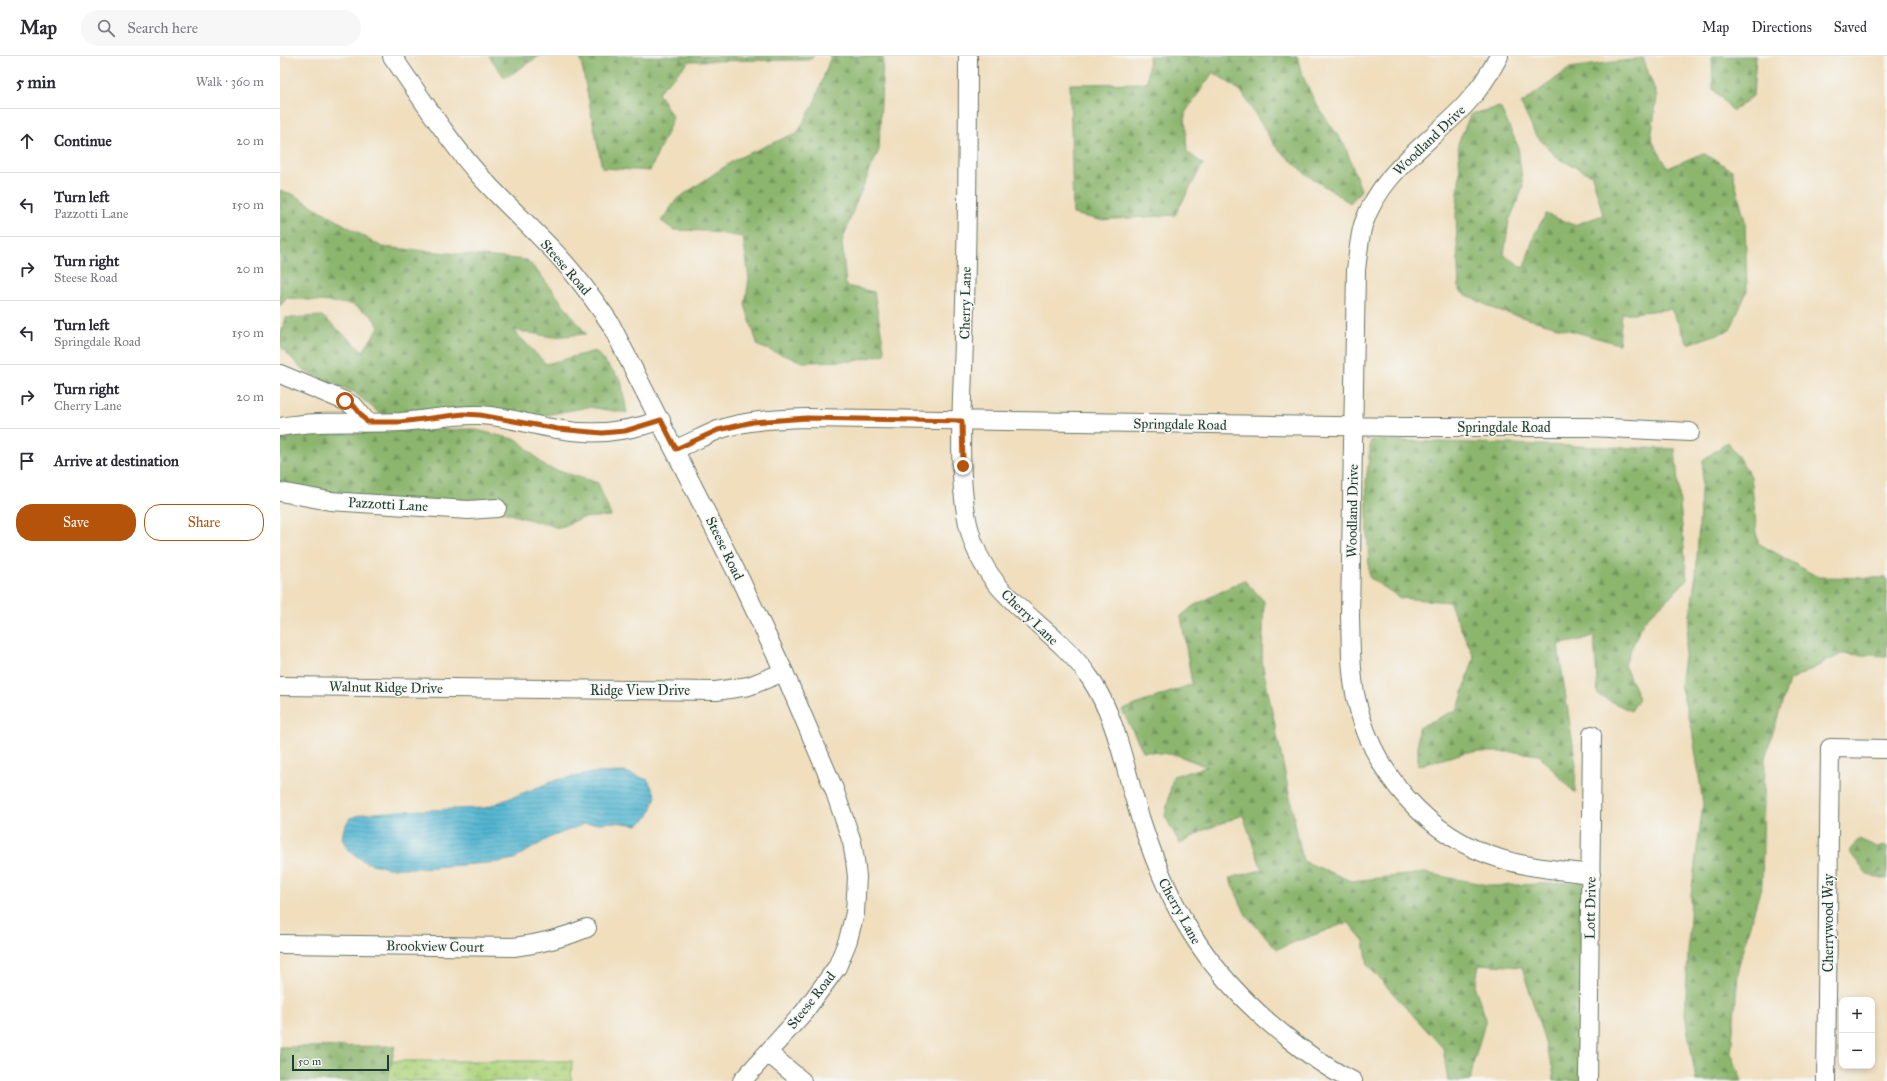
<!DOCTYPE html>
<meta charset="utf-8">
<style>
:root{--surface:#fff;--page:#f7f7f7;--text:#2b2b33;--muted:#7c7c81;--line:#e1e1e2;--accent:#b45309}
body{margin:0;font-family:"IM FELL Great Primer",serif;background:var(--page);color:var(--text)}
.controls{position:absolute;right:12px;bottom:12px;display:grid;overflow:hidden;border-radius:8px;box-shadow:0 2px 6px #0003}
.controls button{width:36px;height:36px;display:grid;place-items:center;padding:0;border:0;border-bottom:1px solid var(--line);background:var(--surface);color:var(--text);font:20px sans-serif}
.scale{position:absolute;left:12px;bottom:10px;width:97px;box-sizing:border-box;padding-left:4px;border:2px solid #1f3d34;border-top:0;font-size:11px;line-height:14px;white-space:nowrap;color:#1f3d34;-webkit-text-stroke:3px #f6f6f2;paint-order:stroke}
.stop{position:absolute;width:12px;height:12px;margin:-9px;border:3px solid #b45309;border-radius:50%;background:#fff}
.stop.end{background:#b45309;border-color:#fff;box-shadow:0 1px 4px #0008}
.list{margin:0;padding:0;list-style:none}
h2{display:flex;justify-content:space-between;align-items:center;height:52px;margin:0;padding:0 16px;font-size:17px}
h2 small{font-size:13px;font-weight:400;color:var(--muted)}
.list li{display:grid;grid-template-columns:26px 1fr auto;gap:12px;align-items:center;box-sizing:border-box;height:64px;padding:0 16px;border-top:1px solid var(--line)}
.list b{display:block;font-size:15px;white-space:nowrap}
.list p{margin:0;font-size:13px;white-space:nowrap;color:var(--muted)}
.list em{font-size:13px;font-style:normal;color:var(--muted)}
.actions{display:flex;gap:8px;padding:12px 16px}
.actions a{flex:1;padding:9px 0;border:1px solid var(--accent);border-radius:16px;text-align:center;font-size:14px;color:var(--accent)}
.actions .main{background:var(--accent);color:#fff}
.icon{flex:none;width:22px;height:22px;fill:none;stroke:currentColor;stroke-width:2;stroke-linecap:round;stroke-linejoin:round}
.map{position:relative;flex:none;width:1607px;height:1025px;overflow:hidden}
header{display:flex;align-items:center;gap:24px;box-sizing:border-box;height:56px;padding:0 20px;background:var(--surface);border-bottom:1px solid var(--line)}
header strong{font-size:19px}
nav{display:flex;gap:22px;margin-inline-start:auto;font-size:14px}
.search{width:280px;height:36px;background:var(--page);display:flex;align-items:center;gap:10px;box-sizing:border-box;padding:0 14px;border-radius:22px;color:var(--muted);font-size:15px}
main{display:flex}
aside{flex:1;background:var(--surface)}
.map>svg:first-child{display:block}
.forest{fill:url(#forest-firs);stroke:#567a51}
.wetland{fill:url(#wetland-marsh);stroke:#68895a}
.water{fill:url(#water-rules);stroke:#397a83}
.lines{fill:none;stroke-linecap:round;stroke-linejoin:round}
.minor-casing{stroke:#687564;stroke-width:20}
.minor{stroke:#fff;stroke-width:18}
.route{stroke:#b45309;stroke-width:5}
.labels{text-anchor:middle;stroke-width:3;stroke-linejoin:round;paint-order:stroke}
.street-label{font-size:14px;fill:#1f3d34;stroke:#f6f6f2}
</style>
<header>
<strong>Map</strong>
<div class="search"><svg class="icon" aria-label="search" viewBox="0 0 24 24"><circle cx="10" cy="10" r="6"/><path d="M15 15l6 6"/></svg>Search here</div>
<nav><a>Map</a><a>Directions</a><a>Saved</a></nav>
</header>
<main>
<aside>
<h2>5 min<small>Walk · 360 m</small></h2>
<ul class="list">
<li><svg class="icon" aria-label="ahead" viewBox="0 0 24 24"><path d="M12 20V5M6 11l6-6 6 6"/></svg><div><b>Continue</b></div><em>20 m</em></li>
<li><svg class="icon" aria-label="left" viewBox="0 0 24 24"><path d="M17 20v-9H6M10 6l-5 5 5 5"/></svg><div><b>Turn left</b><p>Pazzotti Lane</p></div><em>150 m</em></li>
<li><svg class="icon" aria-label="right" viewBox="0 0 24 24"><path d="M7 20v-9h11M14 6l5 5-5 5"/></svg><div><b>Turn right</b><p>Steese Road</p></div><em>20 m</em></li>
<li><svg class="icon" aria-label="left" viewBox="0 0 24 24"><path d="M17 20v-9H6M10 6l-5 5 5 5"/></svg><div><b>Turn left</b><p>Springdale Road</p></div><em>150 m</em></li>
<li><svg class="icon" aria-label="right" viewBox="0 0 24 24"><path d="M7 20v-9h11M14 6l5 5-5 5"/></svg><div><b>Turn right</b><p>Cherry Lane</p></div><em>20 m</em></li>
<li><svg class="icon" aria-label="arrive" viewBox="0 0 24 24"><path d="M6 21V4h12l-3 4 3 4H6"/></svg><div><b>Arrive at destination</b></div></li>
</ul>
<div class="actions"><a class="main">Save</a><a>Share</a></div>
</aside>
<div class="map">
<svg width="1607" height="1025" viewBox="0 0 1607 1025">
<defs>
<pattern id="forest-firs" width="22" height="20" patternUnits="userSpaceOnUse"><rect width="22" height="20" fill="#8cb66e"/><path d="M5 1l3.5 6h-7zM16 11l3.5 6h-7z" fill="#72955b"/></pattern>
<pattern id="wetland-marsh" width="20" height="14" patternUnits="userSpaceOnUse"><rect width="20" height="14" fill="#b1d57f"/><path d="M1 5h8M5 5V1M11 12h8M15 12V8" fill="none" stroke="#8fae69"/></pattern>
<pattern id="water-rules" width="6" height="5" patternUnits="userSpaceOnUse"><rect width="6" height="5" fill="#53b6d2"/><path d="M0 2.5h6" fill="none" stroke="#4495ab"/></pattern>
</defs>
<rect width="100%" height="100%" fill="#f6f6f2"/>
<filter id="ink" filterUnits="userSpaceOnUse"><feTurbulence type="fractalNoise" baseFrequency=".025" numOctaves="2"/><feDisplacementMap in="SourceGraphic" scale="8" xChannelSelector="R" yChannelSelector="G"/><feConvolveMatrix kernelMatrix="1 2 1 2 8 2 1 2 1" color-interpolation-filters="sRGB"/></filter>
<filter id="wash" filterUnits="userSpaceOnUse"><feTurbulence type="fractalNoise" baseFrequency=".012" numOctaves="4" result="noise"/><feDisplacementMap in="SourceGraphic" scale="16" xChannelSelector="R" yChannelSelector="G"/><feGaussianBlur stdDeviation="0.9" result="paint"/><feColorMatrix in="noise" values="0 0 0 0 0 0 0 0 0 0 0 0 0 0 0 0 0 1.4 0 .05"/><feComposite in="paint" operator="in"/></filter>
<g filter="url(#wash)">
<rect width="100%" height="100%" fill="#f0debd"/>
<path class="forest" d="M209 0H259L225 22Z
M300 0H534L529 4 410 5 378 36 393 62 370 115 322 112Z
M551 0H603L599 94 575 149 562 186 566 230 594 236 605 298 575 305 523 306 478 290 465 249 469 222 463 181 425 175 394 174 381 165 397 143 456 103 518 76 534 48Z
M869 0H1017L1022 19 1036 48 1065 90 1081 134 1070 147 1026 118 995 90 961 35 933 16 905 57 907 96 923 108 895 159 820 164 793 158 790 28 867 27Z
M1432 0H1476L1473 40 1453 55 1433 33Z
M1363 2 1377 40 1371 83 1388 112 1423 97 1452 114 1465 165 1467 235 1450 274 1408 288 1391 253 1342 258 1339 288 1216 254 1179 235 1176 158 1180 116 1178 87 1191 58 1220 51 1238 90 1243 132 1229 165 1224 199 1244 212 1255 177 1266 158 1294 169 1323 159 1312 119 1277 102 1255 78 1241 48 1290 12Z
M0 134 14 139 102 191 247 204 263 222 306 278 272 281 233 274 266 308 315 295 341 324 347 357 308 351 250 362 120 366 98 356 74 336 24 315 0 290V281L5 262 42 260 83 295 99 271 91 259 71 248 7 242 0 250Z
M192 373 238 384 266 411 318 427 331 460 302 462 279 472 208 452 0 441V384L16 380 136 374Z
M1091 384 1395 393 1407 524 1363 566 1344 609 1359 642 1351 655 1318 639 1314 581 1278 589 1296 709 1295 737 1259 699 1235 696H1187L1138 710V672L1178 653 1194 601 1169 546 1120 542 1089 521 1086 425Z
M1448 386 1471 420 1478 487 1538 521 1607 522V600L1561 598 1509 625 1485 702 1482 828 1459 906 1451 997 1462 1025H1416L1405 958 1411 839 1423 748 1412 673 1400 629 1416 517 1423 404Z
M964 524 984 545 982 606 1023 805 1071 825 1144 817 1214 830 1304 826 1300 1025H1274L1273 1013 1242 911 1199 908 1195 932 1206 963 1194 1005 1190 1025H1168L1163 992 1088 910 1084 885 1068 866 997 893 966 859 949 822 982 814 963 759 924 774 900 788 885 760 893 720 927 711 897 699 863 695 842 654 912 628 901 560 913 550Z
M1579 783 1597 791 1607 790V823L1587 819 1569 795Z
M115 990 107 1025H0V991Z"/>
<path class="wetland" d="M112 1005H292L291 1025H107Z"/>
<path class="water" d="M345 716 368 724 376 740 369 760 358 769 335 766 304 768 269 782 234 803 219 806 142 812H107L85 806 68 794 62 782 64 772 70 762 83 758 118 755 205 752 276 724 312 717Z"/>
</g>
<g filter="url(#ink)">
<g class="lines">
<g class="minor-casing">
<path id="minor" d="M112 0C140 40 167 83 200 120 226 149 256 175 282 204 300 224 315 245 330 267L460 523 504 616 554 733 572 786 575 804 577 821 575 857 568 884 557 911 524 956 462 1025
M688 0C688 94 687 187 684 281 683 339 676 412 688 468 705 546 770 564 810 622 838 664 845 716 861 764 891 858 931 922 1009 983 1029 999 1050 1014 1073 1025
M1219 0C1210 17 1200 33 1186 48 1150 87 1101 115 1083 169 1079 183 1078 199 1076 214L1070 561C1071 588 1070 616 1076 642 1092 717 1148 781 1221 803 1250 812 1281 814 1311 818
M0 318 65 345 75 351 87 366
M0 371C40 364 80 368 121 366 147 364 173 358 199 359 225 360 251 369 277 373 313 380 347 376 381 364
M396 393C410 387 424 380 438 374 466 364 497 363 527 362L1123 371H1309L1410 376
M0 436 50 445 188 454 217 452
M0 630 436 635 469 630 504 616
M0 888 234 891C259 888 283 882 307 872
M488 997 522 1025
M1308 1025 1312 679
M1546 1025 1550 692 1607 693"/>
</g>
<use href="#minor" class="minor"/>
</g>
</g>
<g class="lines" filter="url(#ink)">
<path class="route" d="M65 345 75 351 87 366H120L183 358 200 359 278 373 322 377 345 375 381 364 396 393 438 374 473 366 527 362 682 365 683 410"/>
</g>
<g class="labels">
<g class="street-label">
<text transform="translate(1149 84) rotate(-44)" y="5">Woodland Drive</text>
<text transform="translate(286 211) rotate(49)" y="5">Steese Road</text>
<text transform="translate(685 247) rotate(-89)" y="5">Cherry Lane</text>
<text transform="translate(900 368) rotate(1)" y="5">Springdale Road</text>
<text x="1224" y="376">Springdale Road</text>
<text transform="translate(108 448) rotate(3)" y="5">Pazzotti Lane</text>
<text transform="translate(1072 455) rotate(-89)" y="5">Woodland Drive</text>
<text transform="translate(445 492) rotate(64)" y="5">Steese Road</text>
<text transform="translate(750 561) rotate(44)" y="5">Cherry Lane</text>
<text transform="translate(106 631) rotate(1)" y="5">Walnut Ridge Drive</text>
<text x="360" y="639">Ridge View Drive</text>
<text transform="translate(1310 852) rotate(-89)" y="5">Lott Drive</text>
<text transform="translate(900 855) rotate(61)" y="5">Cherry Lane</text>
<text transform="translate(1548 867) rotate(-90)" y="5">Cherrywood Way</text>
<text transform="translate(155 890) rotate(1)" y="5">Brookview Court</text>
<text transform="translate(531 944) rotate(-52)" y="5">Steese Road</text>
</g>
</g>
</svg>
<div class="controls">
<button>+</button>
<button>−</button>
</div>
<div class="scale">50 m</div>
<div class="stop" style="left:65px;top:345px"></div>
<div class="stop end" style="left:683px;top:410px"></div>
</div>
</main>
